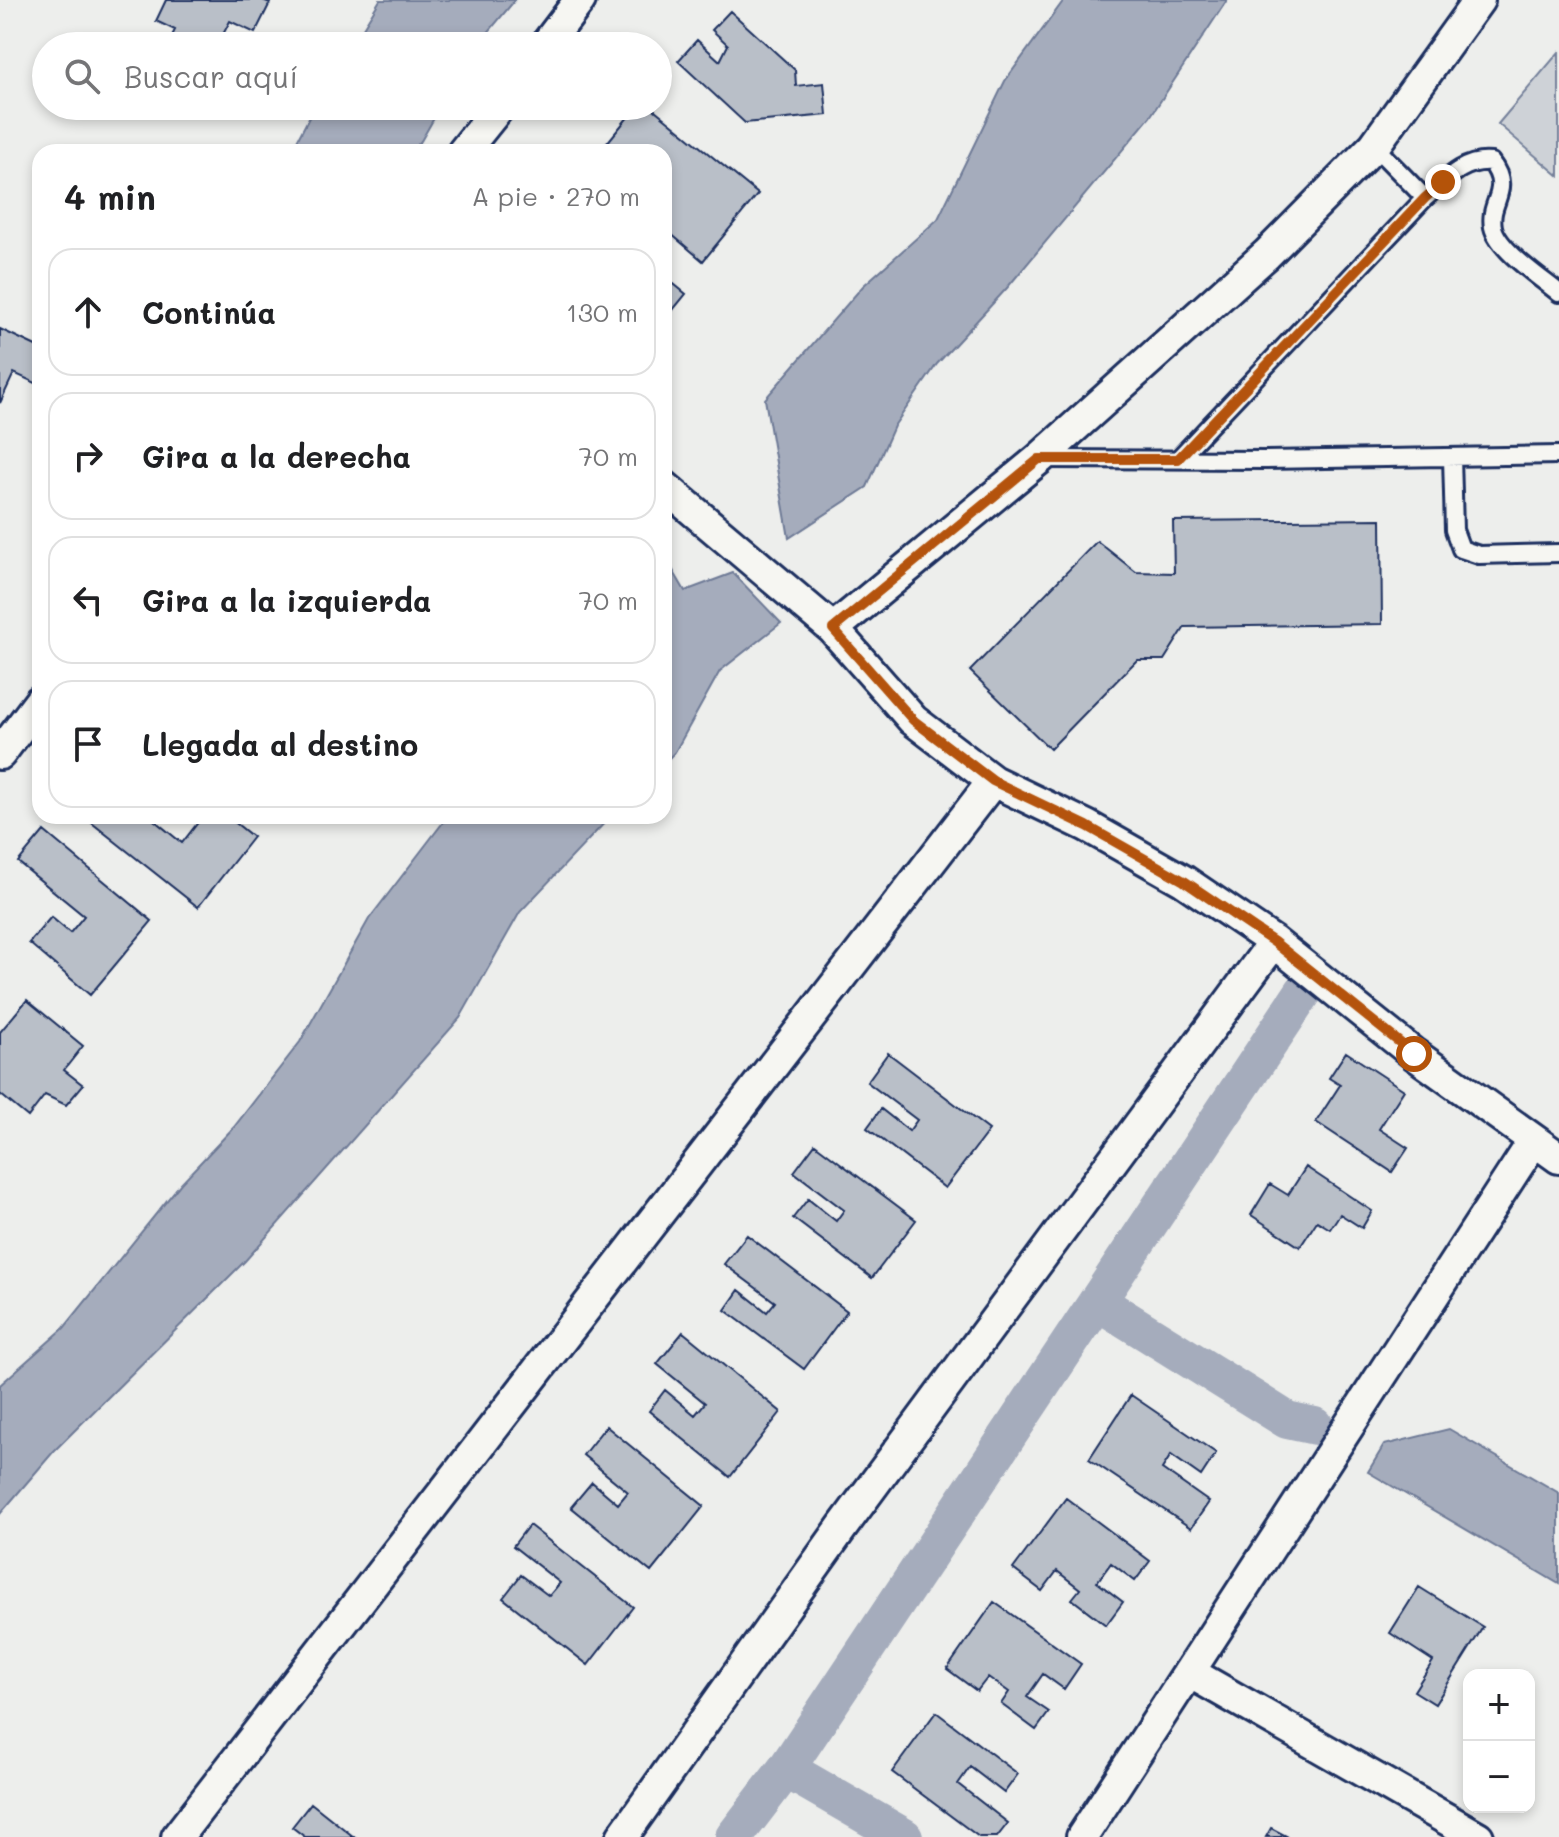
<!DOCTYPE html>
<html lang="es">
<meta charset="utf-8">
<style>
:root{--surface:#fff;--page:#f6f6f6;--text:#202124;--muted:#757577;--line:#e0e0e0}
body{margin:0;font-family:Mali,sans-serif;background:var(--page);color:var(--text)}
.controls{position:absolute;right:24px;bottom:24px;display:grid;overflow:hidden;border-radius:16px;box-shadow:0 4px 12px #0003}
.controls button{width:72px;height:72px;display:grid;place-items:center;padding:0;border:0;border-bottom:2px solid var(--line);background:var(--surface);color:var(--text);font:40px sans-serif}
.stop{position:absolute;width:24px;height:24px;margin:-18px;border:6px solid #b45309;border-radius:50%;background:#fff}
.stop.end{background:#b45309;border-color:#fff;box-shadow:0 2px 8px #0008}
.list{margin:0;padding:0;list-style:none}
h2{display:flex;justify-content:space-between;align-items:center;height:104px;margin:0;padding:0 32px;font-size:34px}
h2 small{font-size:26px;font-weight:400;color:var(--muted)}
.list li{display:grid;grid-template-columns:52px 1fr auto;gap:24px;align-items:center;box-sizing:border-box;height:128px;margin:0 16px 16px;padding:0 16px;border:2px solid var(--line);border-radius:24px}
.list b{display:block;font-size:30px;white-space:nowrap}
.list em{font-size:26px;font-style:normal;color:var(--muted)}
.icon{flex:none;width:44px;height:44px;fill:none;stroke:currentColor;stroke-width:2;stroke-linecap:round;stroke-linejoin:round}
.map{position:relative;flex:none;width:1559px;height:1837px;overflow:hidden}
.search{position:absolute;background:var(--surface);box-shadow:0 4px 12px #0003;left:32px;top:32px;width:640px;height:88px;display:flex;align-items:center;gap:20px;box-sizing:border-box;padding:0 28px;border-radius:44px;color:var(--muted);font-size:30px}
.panel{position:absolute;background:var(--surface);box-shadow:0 4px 12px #0003;left:32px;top:144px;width:640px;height:680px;border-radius:24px}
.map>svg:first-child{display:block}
.green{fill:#ced2d7;stroke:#74809a;stroke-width:2}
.water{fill:#a5acbc;stroke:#6e7a96;stroke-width:2}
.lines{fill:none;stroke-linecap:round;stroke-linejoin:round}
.canal{stroke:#a5acbc;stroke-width:38}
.building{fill:#b9bfc8;stroke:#1b2f5e;stroke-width:2}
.service-casing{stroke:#1b2f5e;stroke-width:22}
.minor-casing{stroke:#1b2f5e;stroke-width:36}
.service{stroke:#f6f6f2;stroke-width:16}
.minor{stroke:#f6f6f2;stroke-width:30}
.route{stroke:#b45309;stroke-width:10}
</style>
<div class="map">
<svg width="1559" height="1837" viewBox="0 0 1559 1837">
<rect width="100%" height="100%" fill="#edeeec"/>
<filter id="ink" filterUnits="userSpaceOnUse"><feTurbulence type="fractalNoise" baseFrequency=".0125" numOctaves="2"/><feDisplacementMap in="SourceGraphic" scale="16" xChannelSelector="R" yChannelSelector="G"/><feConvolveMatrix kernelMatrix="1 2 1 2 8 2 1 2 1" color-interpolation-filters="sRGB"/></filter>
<g filter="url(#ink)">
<path class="green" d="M1559 52V176L1498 124Z"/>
<path class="water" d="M380 0H515L477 46H352Z
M1064 0H1227L1150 117 1007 288 937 364 894 426 867 487 789 538 765 399 863 286 938 219 1005 81Z
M315 106H441L421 141 411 152H291Z
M664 555 685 591 733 573 781 623 720 671 675 752 664 763Z
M448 816H611L520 912 460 1018 245 1261 54 1451 0 1514V1385L64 1328 181 1183 234 1127 300 1042 369 919Z
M1449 1429 1559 1493V1584L1368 1472 1384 1445Z"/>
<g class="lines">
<path class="canal" d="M1098 1302 1287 1420 1315 1426
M786 1769 904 1837
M734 1837 786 1769 1304 991"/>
</g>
<path class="building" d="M166 0H263L270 3 255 33 230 21 217 46H167L175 30 156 21Z
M730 11 795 70 796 86 824 83 827 115 745 123 678 61 697 40 720 61 728 45 712 30Z
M637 106H650L758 194 703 261 664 228V152H617L607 143Z
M664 276 686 294 664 321Z
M0 329 40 348V385L14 373 0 403Z
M1381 519 1382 624 1185 627 1164 660H1137L1050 749 970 671 1097 541 1136 572 1174 573 1173 521Z
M83 816H149L182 843 203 816H227L253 837 198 907Z
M44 831 152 921 90 995 29 943 51 917 70 933 84 916 18 862Z
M27 1000 83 1046 64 1070 83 1085 66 1105 45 1095 28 1117 0 1094V1032Z
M1346 1052 1404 1090 1379 1129 1408 1148 1392 1172 1316 1122 1340 1085 1329 1078Z
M888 1053 989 1130 945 1188 867 1128 881 1109 909 1131 917 1120 867 1082Z
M815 1144 916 1220 872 1278 793 1218 808 1199 836 1221 844 1210 794 1172Z
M1306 1167 1372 1211 1362 1228 1340 1214 1330 1229 1317 1221 1300 1247 1251 1215 1270 1184 1288 1195Z
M747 1235 847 1311 804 1369 725 1310 739 1290 767 1312 775 1302 724 1264Z
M683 1332 781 1412 730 1477 649 1411 665 1390 695 1415 705 1403 657 1364Z
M1131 1395 1216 1453 1201 1476 1171 1455 1162 1469 1209 1502 1191 1528 1089 1459Z
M606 1426 704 1506 651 1572 571 1507 592 1482 618 1504 628 1492 583 1455Z
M1066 1498 1150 1561 1135 1581 1111 1563 1097 1582 1123 1602 1106 1625 1072 1599 1080 1589 1057 1571 1042 1591 1013 1569Z
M529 1525 633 1607 588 1665 503 1598 521 1575 549 1596 560 1583 513 1546Z
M1419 1587 1483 1627 1435 1704 1414 1691 1433 1661 1390 1633Z
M994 1602 1081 1664 1064 1689 1043 1674 1027 1697 1049 1712 1036 1730 1001 1704 1009 1692 988 1677 977 1691 947 1669Z
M936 1712 1018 1774 1004 1793 970 1767 958 1784 1008 1823 997 1837H979L892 1772Z
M311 1803 354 1837H305L292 1827Z
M1271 1828 1288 1837H1266Z"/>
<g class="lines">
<g class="service-casing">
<path id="service" d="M1374 146 1425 198
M1452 457 1454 530 1461 549 1479 555 1559 553
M1041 459 1266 460 1559 455
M1178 459 1425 198C1445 181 1463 159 1491 162 1513 191 1488 201 1493 227 1498 250 1541 278 1559 293"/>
</g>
<g class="minor-casing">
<path id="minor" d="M545 46 580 0
M463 152 500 106
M664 486 833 629 913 720 993 781 1087 826 1184 881 1274 942 1414 1054 1559 1158
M833 629 1039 459 1267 254 1374 146 1479 0
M0 754 40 701
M1189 1672 1478 1837
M177 1837 993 781
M622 1837 843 1526 1274 942
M1082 1837 1533 1142"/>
</g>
<use href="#service" class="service"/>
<use href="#minor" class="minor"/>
</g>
</g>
<g class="lines" filter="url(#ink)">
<path class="route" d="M1414 1054 1274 942 1184 881 1087 826 993 781 913 720 833 629 1039 459H1178L1425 198 1443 182"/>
</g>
</svg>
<div class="controls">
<button>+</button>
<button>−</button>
</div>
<div class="stop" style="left:1414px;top:1054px"></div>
<div class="stop end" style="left:1443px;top:182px"></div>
<div class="search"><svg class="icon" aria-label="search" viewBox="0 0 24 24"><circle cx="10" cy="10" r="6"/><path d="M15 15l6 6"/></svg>Buscar aquí</div>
<section class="panel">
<h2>4 min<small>A pie · 270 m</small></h2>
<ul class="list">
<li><svg class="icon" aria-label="ahead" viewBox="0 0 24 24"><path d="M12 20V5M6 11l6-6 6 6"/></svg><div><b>Continúa</b></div><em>130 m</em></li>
<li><svg class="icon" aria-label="right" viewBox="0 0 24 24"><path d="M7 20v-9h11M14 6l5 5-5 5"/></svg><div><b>Gira a la derecha</b></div><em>70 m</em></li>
<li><svg class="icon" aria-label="left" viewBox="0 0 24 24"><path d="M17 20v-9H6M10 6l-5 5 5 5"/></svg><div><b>Gira a la izquierda</b></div><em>70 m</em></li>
<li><svg class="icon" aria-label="arrive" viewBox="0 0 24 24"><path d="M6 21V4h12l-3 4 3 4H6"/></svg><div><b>Llegada al destino</b></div></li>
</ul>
</section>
</div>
